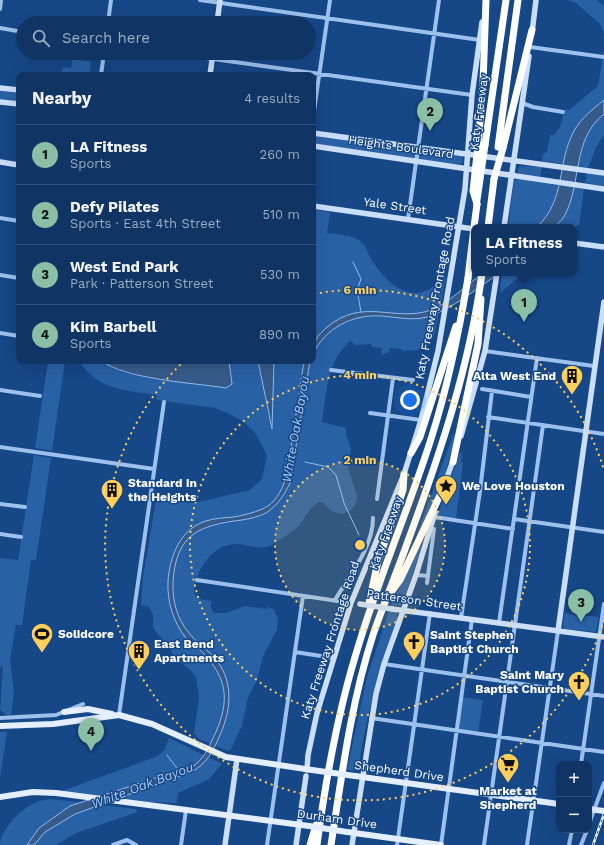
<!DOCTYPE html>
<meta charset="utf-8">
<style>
:root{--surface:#103565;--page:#193d6b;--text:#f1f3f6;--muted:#9cabbf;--line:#305079;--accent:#8abfa5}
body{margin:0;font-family:"Work Sans",sans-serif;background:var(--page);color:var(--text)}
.controls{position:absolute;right:12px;bottom:12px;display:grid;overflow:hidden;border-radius:8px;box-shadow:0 4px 16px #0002}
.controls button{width:36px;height:36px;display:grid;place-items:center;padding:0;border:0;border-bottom:1px solid var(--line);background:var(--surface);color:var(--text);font:20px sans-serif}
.you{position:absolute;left:410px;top:400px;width:14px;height:14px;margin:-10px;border:3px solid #fff;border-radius:50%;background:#1a73e8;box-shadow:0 0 0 6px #1a73e833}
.badge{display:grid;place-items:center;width:26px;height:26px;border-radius:50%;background:var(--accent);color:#111;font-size:13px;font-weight:700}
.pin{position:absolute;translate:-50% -33px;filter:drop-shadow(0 1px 2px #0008)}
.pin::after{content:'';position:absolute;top:21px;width:14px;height:12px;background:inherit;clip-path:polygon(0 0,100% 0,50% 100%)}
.popup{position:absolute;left:471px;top:224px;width:106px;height:52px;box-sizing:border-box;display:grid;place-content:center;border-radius:8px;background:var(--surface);filter:drop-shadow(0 1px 3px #0005);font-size:13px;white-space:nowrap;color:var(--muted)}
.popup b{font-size:15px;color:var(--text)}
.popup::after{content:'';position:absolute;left:50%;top:100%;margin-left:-8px;border:8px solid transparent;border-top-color:var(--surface)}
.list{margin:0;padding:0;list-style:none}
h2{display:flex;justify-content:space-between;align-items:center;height:52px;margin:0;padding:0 16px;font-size:17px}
h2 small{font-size:13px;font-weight:400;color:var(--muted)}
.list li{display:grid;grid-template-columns:26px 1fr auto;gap:12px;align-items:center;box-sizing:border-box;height:60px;padding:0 16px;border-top:1px solid var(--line)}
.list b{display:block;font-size:15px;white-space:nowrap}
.list p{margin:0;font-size:13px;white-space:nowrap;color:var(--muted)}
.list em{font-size:13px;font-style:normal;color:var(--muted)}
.icon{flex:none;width:22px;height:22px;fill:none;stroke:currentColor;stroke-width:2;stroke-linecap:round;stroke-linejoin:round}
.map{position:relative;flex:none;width:604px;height:845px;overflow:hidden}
.search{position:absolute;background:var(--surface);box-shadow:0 4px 16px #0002;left:16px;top:16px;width:300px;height:44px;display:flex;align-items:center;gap:10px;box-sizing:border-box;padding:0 14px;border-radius:22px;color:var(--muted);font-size:15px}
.panel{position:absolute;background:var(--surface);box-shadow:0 4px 16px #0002;left:16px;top:72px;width:300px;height:292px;border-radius:8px}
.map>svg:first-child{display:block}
.green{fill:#2961a5}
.water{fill:#365b8a;stroke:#8fbcf0}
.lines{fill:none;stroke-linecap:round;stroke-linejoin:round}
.stream{stroke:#8fbcf0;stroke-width:1}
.street{stroke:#9dc1ee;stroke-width:4}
.secondary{stroke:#cadefa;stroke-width:5.5}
.primary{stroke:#e3eeff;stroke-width:6}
.highway{stroke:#fff;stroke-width:7}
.rail-casing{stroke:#fff;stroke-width:2.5}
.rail{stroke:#164787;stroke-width:1;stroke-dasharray:3;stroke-linecap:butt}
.secondary-bridge{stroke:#cadefa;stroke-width:5.5}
.primary-bridge{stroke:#e3eeff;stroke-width:6}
.highway-bridge{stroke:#fff;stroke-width:7}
.ring{fill:none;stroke:#ffcf59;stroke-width:2;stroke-dasharray:2 4}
.labels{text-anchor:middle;stroke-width:3;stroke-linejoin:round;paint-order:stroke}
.street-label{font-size:12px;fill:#fff;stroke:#164787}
.poi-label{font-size:12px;font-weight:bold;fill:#fff;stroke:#164787;text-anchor:start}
.water-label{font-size:13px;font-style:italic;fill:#a8cbf5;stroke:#164787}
.centre{fill:#ffcf59;stroke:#164787;stroke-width:2}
.ring-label{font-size:12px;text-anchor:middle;font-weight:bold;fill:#ffcf59;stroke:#164787;stroke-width:3;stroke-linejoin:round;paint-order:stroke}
</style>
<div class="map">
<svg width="604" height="845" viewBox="0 0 604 845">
<rect width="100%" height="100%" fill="#164787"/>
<path class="green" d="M567 0H597L604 6V33L600 24 576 3Z
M604 49V100C580 119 572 135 563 164L542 161 543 154 547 152 550 135H554L560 127 565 109 569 110 598 86Z
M73 53H80L79 60 91 62 89 75H62L63 67 71 68Z
M0 91 19 93V102L0 100Z
M604 114V135L596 147 588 168 578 166C583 144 585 129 604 114Z
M313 135 463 156 462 164 441 163 313 145Z
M519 166 542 167 540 177 518 173Z
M587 173 604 176V186L585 183Z
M519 178 559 186C555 203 550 215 537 227H508L514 181Z
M573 187 584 189 579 225 576 226V229H574V227H555L565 215Z
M313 210 330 212 327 233C337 234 351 235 360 241 367 246 367 252 371 259 384 279 407 305 433 287 437 284 440 279 443 276L446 278 434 337 418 350 402 351V349L390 348 389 352 381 355 382 348 372 347 371 344 356 345 350 341C326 363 327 391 322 422L346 428V434L351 449 348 468 357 496 356 504 350 511 342 514 331 511 324 503 319 502C309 508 306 517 299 525 292 533 280 539 272 545 261 551 247 544 236 544 211 544 195 572 194 593L200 599 211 601V608L214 613H226L245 606 267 609V607L274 609 278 619 277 630 263 656 257 680 248 698 242 726 231 749 228 751 199 739 194 733 199 698 196 677 191 671 173 655 170 648 156 632 153 626V614L149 607 141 605 143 577 156 501 160 499 194 503 250 490 262 479 267 455 255 433 244 422 230 414 215 408 156 400 157 395C127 391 96 389 79 361H102L113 368 125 373 227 388 232 384 229 361H258L271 429 274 361H313Z
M502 273H524L500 293Z
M48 361H65L52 451 35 448Z
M453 435H456L444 478 418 538 416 537Z
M460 453H462L461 462H463L456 519 440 516 438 514Z
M34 455 51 458 36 560H31L22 625H16L10 660 14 692 11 715H7L0 710 3 667 0 666V558L18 560Z
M419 547H421L403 604 399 606 391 605Z
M389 611 397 612V621C379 671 365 720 358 771L347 770 367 677Z
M564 613 599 617 596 632 565 629 563 627Z
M462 697 483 700 478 734 459 729Z
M0 732H7L0 778Z
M169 738 222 764 209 779 178 793 177 802 176 803 149 802 62 791 158 756 165 749Z
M50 799 136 809 138 812 76 833 56 845H0C0 831 19 811 32 804 37 801 44 800 50 799Z"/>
<path class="water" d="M604 100V114C572 139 582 182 565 215 563 219 558 223 555 227H537C567 198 556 164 574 131 581 118 593 109 604 100Z
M483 273H500C477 288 453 309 427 317 412 321 396 317 381 316 353 314 325 328 313 354 313 342 317 336 326 328 363 296 394 323 431 310 446 305 469 283 483 273Z
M102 361H229L232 384 226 388C195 383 124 379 102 361Z
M258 361H274L272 429Z
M304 361H310L290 483C284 495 278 505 266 513 256 518 244 520 234 521 193 527 176 539 173 582 172 600 177 619 189 633 196 642 205 648 213 656 234 679 232 708 220 735 213 751 207 764 191 772L75 814 45 832 34 845H27L39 828 70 806 195 765C206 756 210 744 216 732 229 701 228 680 204 654 199 648 191 644 186 638 173 622 167 601 168 581 170 556 180 529 206 521 215 518 224 518 233 517 245 515 258 512 268 506 278 499 283 487 287 475Z"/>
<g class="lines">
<path class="stream" d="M353 262 361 279 357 290 361 312
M305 462 328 467 336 475 344 503 359 535
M167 755 179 771"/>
<path class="street" d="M200 0 480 40
M0 9 1 0
M108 23 111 0
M0 28 23 32
M530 47 604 57
M170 53 472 95
M101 75 104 53
M522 103 533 107 563 112
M313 118 330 0
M0 218 19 221
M408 219 439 0
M0 275 19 278
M0 333 19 336
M485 351 594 366
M331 370 413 380
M482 389 531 397
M0 390 40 396
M370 413 421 420
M488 417 604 434
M0 447 154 469
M377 499 393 378
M0 504 25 507
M434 517 513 529
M514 519 604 532
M0 534 21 537
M416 575 428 576
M197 580 351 603
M427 583 434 529
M335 600C349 576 373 548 373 518
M461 618 480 491 492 391
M499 623 537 358
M295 652 334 658
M384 664 604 696
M119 715 164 402
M0 718 56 715 83 704
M371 718 604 752
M581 764 604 604
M589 824 604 783
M113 845 127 840 136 845
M181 845 186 810
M267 845 303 596
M397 845 430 613
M441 845 472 619
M484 845 543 425
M527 845 558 631
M569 845 572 830
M581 845 587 830"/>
<path class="secondary" d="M217 23 220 0
M532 33 536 0
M210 75 213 53
M0 88 19 90
M0 102 19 104
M313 133 604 173
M313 146 604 189
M0 162 19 165
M313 206 474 229
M504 227 529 56
M574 243 604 247
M461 436 485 351 497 273
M442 491 454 458
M392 609 604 637
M558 631 604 302
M307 770 308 755 317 713 351 603 404 474 421 420 438 351 465 189 472 95 482 22
M225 845 237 759
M296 845 306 776
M352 845 376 694 384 664 416 575 435 513"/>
<path class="primary" d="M64 712 88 709 112 714
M0 726 53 724 119 715 152 724 226 757 312 770
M355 776 559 804
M0 797 33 792 56 793 309 826
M589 809 604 811
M347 832 441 845"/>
<path class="highway" d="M478 145 483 84 486 0
M485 145 506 0
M498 147 518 0
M503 148 532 30
M474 227 477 204
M488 227 494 179
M411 453 420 437 456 326
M453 462 478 344 481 299
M392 591 400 580 443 489
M369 603 378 561 403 490 404 474
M310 845 316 825
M317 845C326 777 338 710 359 644 380 575 409 508 431 439 448 386 459 332 468 278
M331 845C342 774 351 703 373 635 384 603 397 572 408 541 440 454 470 365 482 273"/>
<g class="rail-casing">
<path id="rail" d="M593 845 604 814"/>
</g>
<use href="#rail" class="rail"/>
<path class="secondary-bridge" d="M360 604 392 609"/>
<path class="primary-bridge" d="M312 770 355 776
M309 826 347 832"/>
<path class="highway-bridge" d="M494 179 503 148
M477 200 485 145
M477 204 473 191 478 145
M468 278 474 227"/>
</g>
<circle cx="360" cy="545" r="85" fill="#ffcf59" fill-opacity=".12"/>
<g class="ring">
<circle cx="360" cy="545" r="85"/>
<circle cx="360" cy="545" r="170"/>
<path d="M604 620A255 255 0 1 1 183 362M314 294A255 255 0 0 1 604 470"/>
</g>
<defs>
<g id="building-pin" transform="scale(1.15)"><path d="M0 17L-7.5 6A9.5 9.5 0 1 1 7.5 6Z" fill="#ffcf59" stroke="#164787"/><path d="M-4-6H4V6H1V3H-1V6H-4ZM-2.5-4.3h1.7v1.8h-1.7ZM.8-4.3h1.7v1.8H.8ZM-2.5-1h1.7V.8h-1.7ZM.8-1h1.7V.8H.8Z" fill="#111"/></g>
<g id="sight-pin" transform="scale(1.15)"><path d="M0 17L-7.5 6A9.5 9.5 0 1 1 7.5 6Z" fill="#ffcf59" stroke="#164787"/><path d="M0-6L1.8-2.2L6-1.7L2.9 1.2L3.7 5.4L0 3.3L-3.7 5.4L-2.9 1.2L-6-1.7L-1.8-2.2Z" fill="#111"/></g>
<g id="stadium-pin" transform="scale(1.15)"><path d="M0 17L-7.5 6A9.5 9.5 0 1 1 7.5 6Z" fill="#ffcf59" stroke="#164787"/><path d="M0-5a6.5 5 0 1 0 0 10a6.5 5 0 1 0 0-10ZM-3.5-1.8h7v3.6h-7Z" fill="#111"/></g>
<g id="church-pin" transform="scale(1.15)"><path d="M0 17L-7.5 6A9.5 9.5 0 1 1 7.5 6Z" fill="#ffcf59" stroke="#164787"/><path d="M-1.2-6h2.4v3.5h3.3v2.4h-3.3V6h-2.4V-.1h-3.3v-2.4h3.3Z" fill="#111"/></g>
<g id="supermarket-pin" transform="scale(1.15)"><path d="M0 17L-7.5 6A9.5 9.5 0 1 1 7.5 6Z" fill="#ffcf59" stroke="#164787"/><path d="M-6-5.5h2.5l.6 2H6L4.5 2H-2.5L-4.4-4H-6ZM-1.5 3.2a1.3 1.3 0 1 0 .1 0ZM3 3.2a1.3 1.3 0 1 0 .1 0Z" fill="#111"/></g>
</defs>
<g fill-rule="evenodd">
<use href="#building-pin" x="572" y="376"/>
<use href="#sight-pin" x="446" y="486"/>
<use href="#building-pin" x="112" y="490"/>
<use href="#stadium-pin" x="42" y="634"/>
<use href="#church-pin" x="414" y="642"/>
<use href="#building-pin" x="139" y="651"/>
<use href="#church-pin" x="579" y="682"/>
<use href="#supermarket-pin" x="508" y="764"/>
</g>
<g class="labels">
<g class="street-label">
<text transform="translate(479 112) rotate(-82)" y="4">Katy Freeway</text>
<text transform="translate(401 147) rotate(8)" y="4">Heights Boulevard</text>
<text transform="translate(395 206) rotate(8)" y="4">Yale Street</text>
<text transform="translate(435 298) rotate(-79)" y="4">Katy Freeway Frontage Road</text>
<text transform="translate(386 533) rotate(-70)" y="4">Katy Freeway</text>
<text transform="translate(414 600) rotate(8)" y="4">Patterson Street</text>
<text transform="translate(330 640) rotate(-72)" y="4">Katy Freeway Frontage Road</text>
<text transform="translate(399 771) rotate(8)" y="4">Shepherd Drive</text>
<text transform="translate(337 819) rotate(8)" y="4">Durham Drive</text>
</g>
<g class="poi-label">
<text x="556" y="380" text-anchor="end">Alta West End</text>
<text x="128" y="487">Standard in<tspan x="128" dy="14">the Heights</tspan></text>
<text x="462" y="490">We Love Houston</text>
<text x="58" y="638">Solidcore</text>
<text x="430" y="639">Saint Stephen<tspan x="430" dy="14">Baptist Church</tspan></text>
<text x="154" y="648">East Bend<tspan x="154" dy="14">Apartments</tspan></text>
<text x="564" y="679" text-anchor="end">Saint Mary<tspan x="564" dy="14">Baptist Church</tspan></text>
<text x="508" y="795" text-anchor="middle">Market at<tspan x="508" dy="14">Shepherd</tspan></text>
</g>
<g class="water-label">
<text transform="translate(295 429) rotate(-80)" y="5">White Oak Bayou</text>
<text transform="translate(142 785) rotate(-21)" y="5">White Oak Bayou</text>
</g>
</g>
<circle cx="360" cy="545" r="6" class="centre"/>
<g class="ring-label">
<text x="360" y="294">6 min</text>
<text x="360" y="379">4 min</text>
<text x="360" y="464">2 min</text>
</g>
</svg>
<div class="controls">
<button>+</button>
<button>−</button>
</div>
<div class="you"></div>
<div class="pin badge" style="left:524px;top:322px">1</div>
<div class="popup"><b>LA Fitness</b>Sports</div>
<div class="pin badge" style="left:430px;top:131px">2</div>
<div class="pin badge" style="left:581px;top:622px">3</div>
<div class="pin badge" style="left:91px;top:751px">4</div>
<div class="search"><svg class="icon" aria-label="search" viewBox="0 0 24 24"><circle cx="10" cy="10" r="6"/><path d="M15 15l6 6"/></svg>Search here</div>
<section class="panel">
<h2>Nearby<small>4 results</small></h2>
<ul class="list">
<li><span class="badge">1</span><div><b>LA Fitness</b><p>Sports</p></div><em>260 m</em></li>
<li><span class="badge">2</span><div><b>Defy Pilates</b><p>Sports · East 4th Street</p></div><em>510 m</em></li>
<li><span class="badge">3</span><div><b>West End Park</b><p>Park · Patterson Street</p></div><em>530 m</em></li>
<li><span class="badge">4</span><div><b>Kim Barbell</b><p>Sports</p></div><em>890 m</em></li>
</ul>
</section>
</div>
